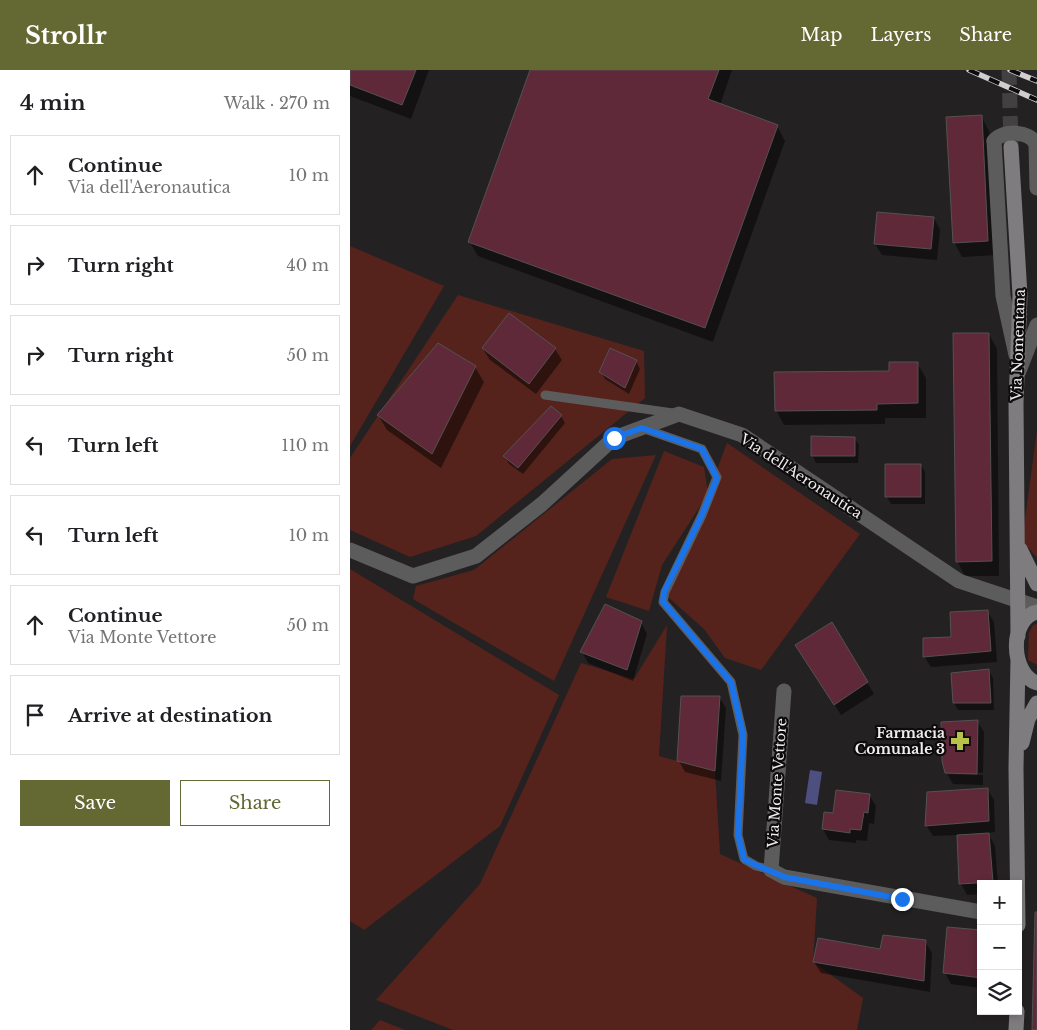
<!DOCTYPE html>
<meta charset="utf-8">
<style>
:root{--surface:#fff;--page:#f6f6f6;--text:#202124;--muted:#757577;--line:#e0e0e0;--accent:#646934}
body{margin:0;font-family:"Libre Baskerville",serif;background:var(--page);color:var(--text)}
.controls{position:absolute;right:15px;bottom:15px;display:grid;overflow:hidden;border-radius:0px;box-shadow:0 2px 8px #0003}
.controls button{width:45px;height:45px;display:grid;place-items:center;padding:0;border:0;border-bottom:1px solid var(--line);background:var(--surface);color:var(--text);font:25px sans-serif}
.stop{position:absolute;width:15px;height:15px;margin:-11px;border:4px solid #1a73e8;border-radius:50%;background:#fff}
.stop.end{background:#1a73e8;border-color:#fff;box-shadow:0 1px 5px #0008}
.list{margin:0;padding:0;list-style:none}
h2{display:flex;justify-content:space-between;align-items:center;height:65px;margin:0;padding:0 20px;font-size:21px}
h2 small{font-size:16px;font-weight:400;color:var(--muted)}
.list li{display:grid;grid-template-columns:32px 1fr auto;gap:15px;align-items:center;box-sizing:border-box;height:80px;margin:0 10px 10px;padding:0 10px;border:1px solid var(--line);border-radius:0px}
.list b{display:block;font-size:19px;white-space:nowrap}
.list p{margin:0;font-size:16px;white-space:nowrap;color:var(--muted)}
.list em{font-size:16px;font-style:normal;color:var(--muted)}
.actions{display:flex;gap:10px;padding:15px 20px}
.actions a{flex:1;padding:11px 0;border:1px solid var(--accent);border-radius:0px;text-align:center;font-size:18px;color:var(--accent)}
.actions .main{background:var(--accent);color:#fff}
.icon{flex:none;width:28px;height:28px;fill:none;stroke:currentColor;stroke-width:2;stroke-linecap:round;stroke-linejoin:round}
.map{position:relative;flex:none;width:687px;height:960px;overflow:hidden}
header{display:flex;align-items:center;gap:30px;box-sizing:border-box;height:70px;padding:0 25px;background:var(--accent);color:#fff}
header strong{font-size:24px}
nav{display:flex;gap:28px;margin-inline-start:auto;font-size:18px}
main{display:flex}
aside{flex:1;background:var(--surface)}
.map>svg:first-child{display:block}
.green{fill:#56231c}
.water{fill:#4d4f81}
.shadow{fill:#0007}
.building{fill:#5f2939;stroke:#555152}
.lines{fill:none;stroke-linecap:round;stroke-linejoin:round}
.secondary-tunnel{stroke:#424041;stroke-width:15;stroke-dasharray:15 8;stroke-linecap:butt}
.lane{stroke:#5d5c5d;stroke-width:9}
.street{stroke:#5d5c5d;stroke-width:15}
.secondary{stroke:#7e7c7f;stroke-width:15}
.rail-casing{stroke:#d0cecf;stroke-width:5.5}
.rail{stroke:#0d0b0c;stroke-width:4;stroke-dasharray:11;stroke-linecap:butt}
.street-bridge{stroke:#5d5c5d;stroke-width:15}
.route{stroke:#1a73e8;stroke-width:6}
.labels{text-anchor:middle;stroke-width:4.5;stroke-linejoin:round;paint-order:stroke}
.street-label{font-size:14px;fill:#efedee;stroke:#0d0b0c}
.poi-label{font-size:14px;font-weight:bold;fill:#efedee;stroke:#0d0b0c;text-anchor:end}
</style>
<header>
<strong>Strollr</strong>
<nav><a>Map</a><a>Layers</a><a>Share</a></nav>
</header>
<main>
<aside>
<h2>4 min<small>Walk · 270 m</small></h2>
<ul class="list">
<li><svg class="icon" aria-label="ahead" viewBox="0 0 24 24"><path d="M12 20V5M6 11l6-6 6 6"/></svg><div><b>Continue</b><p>Via dell'Aeronautica</p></div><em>10 m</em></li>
<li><svg class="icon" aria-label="right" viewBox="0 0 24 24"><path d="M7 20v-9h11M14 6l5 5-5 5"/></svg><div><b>Turn right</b></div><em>40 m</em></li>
<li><svg class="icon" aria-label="right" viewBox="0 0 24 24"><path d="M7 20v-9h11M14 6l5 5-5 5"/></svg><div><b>Turn right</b></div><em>50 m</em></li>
<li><svg class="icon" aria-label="left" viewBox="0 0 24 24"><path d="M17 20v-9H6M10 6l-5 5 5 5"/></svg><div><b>Turn left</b></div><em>110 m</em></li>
<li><svg class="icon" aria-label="left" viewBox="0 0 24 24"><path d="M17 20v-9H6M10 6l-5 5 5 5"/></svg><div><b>Turn left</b></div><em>10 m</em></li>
<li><svg class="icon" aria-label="ahead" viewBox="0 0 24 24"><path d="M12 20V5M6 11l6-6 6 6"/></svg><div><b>Continue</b><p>Via Monte Vettore</p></div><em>50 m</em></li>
<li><svg class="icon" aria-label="arrive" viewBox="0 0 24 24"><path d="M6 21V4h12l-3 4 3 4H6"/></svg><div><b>Arrive at destination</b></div></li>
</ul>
<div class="actions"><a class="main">Save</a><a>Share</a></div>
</aside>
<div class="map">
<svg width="687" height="960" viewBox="0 0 687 960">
<rect width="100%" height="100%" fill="#242123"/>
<path class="green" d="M0 176 94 216 0 376Z
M108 225 294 281 295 328 126 466 60 487 0 460V388Z
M687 361V488L672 470Z
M377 373 510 464 411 600 375 588 354 559 318 527 356 427 312 495 299 541 256 527 314 381 354 397 358 423Z
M306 385 204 611 63 529 66 516 124 500 262 389Z
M0 499 209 625 150 756 14 860 0 851Z
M687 554V595L678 590 679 563 683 555Z
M317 555 309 686 365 701 370 784 467 828 463 892 513 928 507 960H103L26 930 130 814 231 593 284 609Z
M30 950 55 960H21Z"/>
<path class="water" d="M460 700 472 702 467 735 455 733Z"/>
<path class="shadow" d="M0 0H79L61 49 0 26Z
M181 0H382L370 35 427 56 435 71 363 272 128 186 119 171Z
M631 46 639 61 646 185 612 187 604 172Z
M584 148 590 160 587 190 532 185 525 174Z
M639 264 647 279 649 506H615L607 491Z
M133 279H205L212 290 186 324 140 290Z
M286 291 290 299 279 324 255 309 251 302Z
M567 293 576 308V348H535V354L434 355 426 340Z
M125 297 134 312 91 398 37 360 28 345Z
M211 346 215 353 173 404 159 394 155 386Z
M504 368 509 375 508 393H466L462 385Z
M571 395 575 402V434H541L537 427Z
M637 541 644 552 647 592 581 597 574 586Z
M291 552 297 564 283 611 238 593 232 582Z
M481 553 524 624 491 645 454 587Z
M639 601 643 608 644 640H608L604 633Z
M369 627 376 638 371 711 335 702 329 691Z
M627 651 634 662 633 703 597 702V704L633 705V715L603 714 596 702Z
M637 719 644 730 645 762 638 763 645 776 648 814H631V824L617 825 611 814 609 765 583 766 576 755Z
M519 725 526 736 524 754 519 753 517 771 506 770V773L479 770 473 759 484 745Z
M631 861V918L601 914 595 903Z
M575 871 582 883 580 922 471 903 464 892Z"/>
<path class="building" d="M0 0H66L52 35 0 15Z
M180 0H369L358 29 428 55 355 258 118 172Z
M632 45 638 171 603 173 596 47Z
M527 142 584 147 581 179 524 174Z
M159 243 206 278 179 314 132 278Z
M603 263H639L642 491 606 492Z
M88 273 126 296 82 384 27 345Z
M260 278 287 290 275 318 249 302Z
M539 292H568V333L527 334V340L425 341 424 302 539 301Z
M201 336 212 345 168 398 153 386Z
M461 366 505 367V386H461Z
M535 394H571V427H535Z
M255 534 292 551 277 600 230 582Z
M638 540 641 581 573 587V568L601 567 600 542Z
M482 552 518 612 484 635 445 575Z
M639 599 641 633H603L601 603Z
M331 626H370L365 701 327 691Z
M628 650 627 704 595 703 592 691 591 652Z
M638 718 639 751 575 756 577 722Z
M486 720 520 724 518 743 514 742 511 760 500 759V763L472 759 474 742 483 743Z
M639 763 643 812 609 814 607 765Z
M685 842H687V960H682Z
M597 857 631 860V908L593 903Z
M533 865 576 870 574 911 463 892 468 868 530 879Z"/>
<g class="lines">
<path class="secondary-tunnel" d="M659 0 661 76"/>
<path class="lane" d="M195 325 323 343
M292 358 352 379 367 407 352 445 315 522 313 532 381 612 393 665 388 765 394 789 406 796 421 800"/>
<path class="street" d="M644 71 653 226 666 285
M686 74 687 118
M669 301 687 255
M0 480 63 506 126 486 192 434 264 368 329 344 392 365 609 511 687 537
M434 621 421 800 434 807 631 842"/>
<path class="secondary" d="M661 77 670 225 666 333 668 566
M670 479 687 514
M687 542C659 548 660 604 687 613
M668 589 666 698 668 855
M672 673 678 649 687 633
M666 960 667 941"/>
<g class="rail-casing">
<path id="rail" d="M619 0 687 30
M660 0 687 11"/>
</g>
<use href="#rail" class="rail"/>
<path class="street-bridge" d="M644 71C653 59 680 61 686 74"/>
</g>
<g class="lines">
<path class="route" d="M264 368 292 358 352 379 367 408 352 445 314 522 313 532 381 612 393 664 388 765 394 789C407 797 421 800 434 807L552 829"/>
</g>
<defs>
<g id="pharmacy-bare" transform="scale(1.5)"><path d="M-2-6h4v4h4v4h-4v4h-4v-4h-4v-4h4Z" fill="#b7c147" stroke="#0d0b0c" stroke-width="2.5" paint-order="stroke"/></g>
</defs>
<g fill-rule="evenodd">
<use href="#pharmacy-bare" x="610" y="671"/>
</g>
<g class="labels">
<g class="street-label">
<text transform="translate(668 275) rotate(-88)" y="5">Via Nomentana</text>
<text transform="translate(451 406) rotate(33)" y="5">Via dell'Aeronautica</text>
<text transform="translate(427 713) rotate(-86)" y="5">Via Monte Vettore</text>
</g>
<g class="poi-label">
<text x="595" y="668">Farmacia<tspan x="595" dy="16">Comunale 3</tspan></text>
</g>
</g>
</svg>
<div class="controls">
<button>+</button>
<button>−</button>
<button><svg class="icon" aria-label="layers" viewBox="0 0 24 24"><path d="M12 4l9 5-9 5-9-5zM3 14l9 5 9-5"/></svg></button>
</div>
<div class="stop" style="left:264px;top:368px"></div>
<div class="stop end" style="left:552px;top:829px"></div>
</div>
</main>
